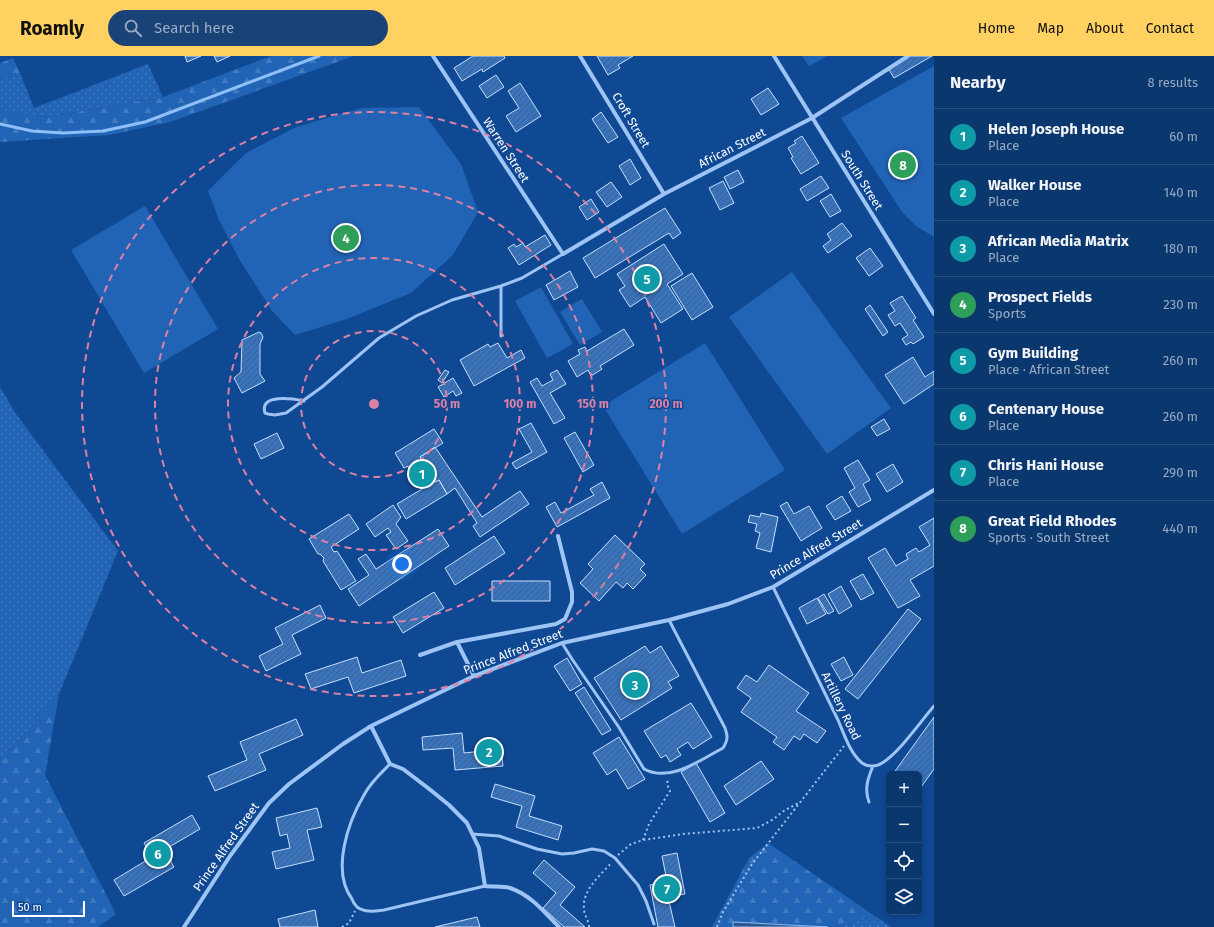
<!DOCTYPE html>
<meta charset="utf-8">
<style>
:root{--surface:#0b376f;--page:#194277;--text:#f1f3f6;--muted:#9aacc3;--line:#2b5182;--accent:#ffd160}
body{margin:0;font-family:"Fira Sans",sans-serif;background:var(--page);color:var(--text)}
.controls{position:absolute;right:12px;bottom:12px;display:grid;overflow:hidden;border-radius:6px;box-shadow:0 2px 6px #0003}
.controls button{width:36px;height:36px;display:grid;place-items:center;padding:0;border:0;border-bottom:1px solid var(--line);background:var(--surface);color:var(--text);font:20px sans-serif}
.scale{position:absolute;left:12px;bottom:10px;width:73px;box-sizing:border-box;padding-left:4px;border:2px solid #fff;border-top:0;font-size:11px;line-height:14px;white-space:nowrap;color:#fff;-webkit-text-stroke:3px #0f4994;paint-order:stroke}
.you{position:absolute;left:402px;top:508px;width:14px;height:14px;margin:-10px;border:3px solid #fff;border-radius:50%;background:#1a73e8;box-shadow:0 0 0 6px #1a73e833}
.badge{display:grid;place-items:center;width:26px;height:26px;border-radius:50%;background:var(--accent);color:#fff;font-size:13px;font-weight:700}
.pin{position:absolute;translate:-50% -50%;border:2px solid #fff;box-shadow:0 1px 4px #0006}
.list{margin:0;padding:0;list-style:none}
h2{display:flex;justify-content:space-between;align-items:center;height:52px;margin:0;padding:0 16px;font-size:17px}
h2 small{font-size:13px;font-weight:400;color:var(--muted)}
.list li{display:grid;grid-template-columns:26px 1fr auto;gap:12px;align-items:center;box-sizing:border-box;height:56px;padding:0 16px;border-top:1px solid var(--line)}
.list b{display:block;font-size:15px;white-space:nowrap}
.list p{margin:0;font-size:13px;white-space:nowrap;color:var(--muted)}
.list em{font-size:13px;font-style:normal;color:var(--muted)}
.icon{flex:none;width:22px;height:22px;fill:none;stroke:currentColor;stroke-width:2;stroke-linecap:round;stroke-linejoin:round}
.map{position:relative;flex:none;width:934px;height:871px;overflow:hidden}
header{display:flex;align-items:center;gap:24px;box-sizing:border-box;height:56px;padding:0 20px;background:var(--accent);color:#111}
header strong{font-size:19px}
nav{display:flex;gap:22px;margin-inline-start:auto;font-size:14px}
.search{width:280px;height:36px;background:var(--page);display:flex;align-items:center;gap:10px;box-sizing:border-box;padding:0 14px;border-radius:22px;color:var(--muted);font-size:15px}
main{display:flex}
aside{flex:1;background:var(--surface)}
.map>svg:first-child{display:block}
.grass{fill:url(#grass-dots)}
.forest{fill:url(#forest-firs)}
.green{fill:#2163b4}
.water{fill:#2c578f;stroke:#8ebff8}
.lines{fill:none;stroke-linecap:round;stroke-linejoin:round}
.stream{stroke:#8ebff8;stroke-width:3}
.building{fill:url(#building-hatch);stroke:#c5dffe}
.path{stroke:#9dc4f4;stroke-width:2;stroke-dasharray:2 3;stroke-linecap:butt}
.service{stroke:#9dc4f4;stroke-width:3}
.minor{stroke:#9dc4f4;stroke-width:4}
.ring{fill:none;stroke:#dd80a5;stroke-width:2;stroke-dasharray:7 5}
.labels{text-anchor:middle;stroke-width:3;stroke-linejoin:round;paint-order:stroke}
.street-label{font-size:12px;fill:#fff;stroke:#0f4994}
.centre{fill:#dd80a5;stroke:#0f4994;stroke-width:2}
.ring-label{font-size:12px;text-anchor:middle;font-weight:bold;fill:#dd80a5;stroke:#0f4994;stroke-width:3;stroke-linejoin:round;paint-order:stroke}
</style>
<header>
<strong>Roamly</strong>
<div class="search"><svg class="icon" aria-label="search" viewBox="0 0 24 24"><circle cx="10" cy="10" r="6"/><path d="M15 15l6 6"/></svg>Search here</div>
<nav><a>Home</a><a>Map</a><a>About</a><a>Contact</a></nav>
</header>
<main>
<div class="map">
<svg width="934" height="871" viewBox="0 0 934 871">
<defs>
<pattern id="grass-dots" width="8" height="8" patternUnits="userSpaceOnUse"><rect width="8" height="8" fill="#2163b4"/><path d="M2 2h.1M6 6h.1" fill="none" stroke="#427abf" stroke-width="1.8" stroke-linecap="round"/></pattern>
<pattern id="forest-firs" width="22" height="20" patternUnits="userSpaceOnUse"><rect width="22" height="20" fill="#2163b4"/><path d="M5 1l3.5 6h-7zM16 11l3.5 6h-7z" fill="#427abf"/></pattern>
<pattern id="building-hatch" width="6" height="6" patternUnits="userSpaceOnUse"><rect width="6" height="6" fill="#3873bd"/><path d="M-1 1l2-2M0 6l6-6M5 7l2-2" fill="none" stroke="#435e7f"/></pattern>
</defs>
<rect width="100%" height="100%" fill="#0f4994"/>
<path class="grass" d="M148 8 163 41 47 61 0 55V24L20 17 34 52Z
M0 331 16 358 118 495 59 638 0 708Z
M875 860 891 871H837Z"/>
<path class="forest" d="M271 0H354L170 66 109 79 0 86V55L47 61 163 41Z
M13 2 20 17 0 24V7Z
M59 638 45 719 116 858 98 871H0V708Z
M768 787 875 860 837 871 734 866 733 871H712L749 802Z"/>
<path class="green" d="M802 0H827L809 10Z
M934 10V181L916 170 902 156 841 62Z
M419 51 461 108 478 156 453 199 411 237 347 263 295 279 273 256 239 203 219 164 208 135 246 97 296 71 362 52Z
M145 150 218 273 144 317 71 194Z
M792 216 891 352 827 398 729 261Z
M541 231 573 288 547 302 515 245Z
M582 243 602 276 580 289 560 256Z
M705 287 785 414 682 478 603 350Z"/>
<path class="water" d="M733 866 828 871H733Z"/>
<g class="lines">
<path class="stream" d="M0 68 32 75 63 77 103 75 145 66 319 0"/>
</g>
<path class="building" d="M185 0H201L187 6Z
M214 0H230L217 6Z
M473 0H504L505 2 483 16 482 13 462 25 454 12Z
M597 0H633L618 9 620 12 608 19Z
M910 0H932L894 22 888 12Z
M496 19 504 31 487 42 479 30Z
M520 27 541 60 516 76 506 60 519 52 508 35Z
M768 32 779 48 761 59 751 43Z
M601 56 618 81 608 87 592 63Z
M802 80 819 107 801 118 791 102 793 101 788 92 796 87 794 85Z
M630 103 641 122 630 129 619 110Z
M738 114 744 126 730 133 724 121Z
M821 120 829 132 807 145 800 133Z
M723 125 734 147 720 154 709 132Z
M611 126 622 141 607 151 596 136Z
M831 138 841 155 830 161 820 145Z
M591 143 599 156 587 164 579 151Z
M665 152 681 177 673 183 669 177 595 222 583 202Z
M842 167 852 180 828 197 823 190 831 184 827 178Z
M545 179 551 189 519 209 508 192 514 188 516 191 523 187 525 191Z
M664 188 683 218 667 228 683 253 661 267 645 241 630 251 619 234 625 230 617 218Z
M870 192 883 210 869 220 856 202Z
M570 215 578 231 554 244 546 229Z
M692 217 713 251 692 264 671 230Z
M902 240 916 262 913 264 924 281 913 288 911 286 906 289 902 283 908 279 900 267 895 270 888 259 895 255 890 247Z
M870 249 888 276 883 280 865 253Z
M624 273 634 289 600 310 602 313 591 320 588 314 577 321 568 305 580 298 578 294 585 291 587 295Z
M259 276 261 277 263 281 260 288V318L265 325 242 337 234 322 241 316 242 284Z
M498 287 507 302 521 294 525 302 474 330 460 304 488 288 490 291Z
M913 301 925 321 934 315V328L904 348 885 319Z
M445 314 449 316 442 327 438 324Z
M557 314 566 328 550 337 565 362 554 368 530 326 537 322 542 330 553 324 550 318Z
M453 322 462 337 456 340 453 335 444 341 438 331Z
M884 363 890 373 877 380 871 371Z
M531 367 547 396 516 413 512 407 532 396 519 373Z
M434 373 443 387 420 401 435 426 439 424 447 438 406 463 397 448 422 433 408 410 404 412 395 397Z
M575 376 594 409 583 416 564 382Z
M277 377 284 392 261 403 254 388Z
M435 391 482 461 520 435 529 448 480 481 473 470 477 467 455 432 447 438 439 424 435 426 420 401Z
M858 404 870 424 863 428 871 444 858 451 849 436 855 432 844 412Z
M893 408 903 426 887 436 876 418Z
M602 426 610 442 557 471 546 451 555 446 561 457 594 439 590 433Z
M842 440 851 455 835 464 826 450Z
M787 446 794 458 809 450 822 472 801 485 780 450Z
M393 449 401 461 396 468 408 485 396 493 386 479 391 476 388 472 375 481 366 468Z
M761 457 778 461 771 496 756 492 760 477 755 475 757 468 748 466 750 459 760 461Z
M349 458 359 473 331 491 334 496 337 495 356 525 341 534 323 505 324 502 320 498H318L309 483Z
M934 462V510L910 524 920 540 898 552 868 502 885 492 896 510 908 503 906 498 916 492 919 496 930 489 919 471Z
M438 473 449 490 359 550 348 533 369 519 358 503 366 498 376 513Z
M615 479 645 508 640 513 646 519 633 533 627 527 623 532 616 526 599 545 580 527 593 513 588 508Z
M494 480 505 497 455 529 445 512Z
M863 518 874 537 861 544 850 525Z
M492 525H550V545H492Z
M841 530 852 550 839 558 828 538Z
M434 536 444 552 403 577 393 561Z
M824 538 834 555 828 558 818 542Z
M817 542 826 558 807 568 799 552Z
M320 549 326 562 292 579 301 598 266 615 259 600 283 588 275 572Z
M908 553 921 563 858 643 845 633Z
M645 590 650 597 661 590 679 620 668 626 672 632 621 664 594 622Z
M357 601 362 617 401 604 406 620 354 637 348 621 311 633 305 618Z
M844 601 853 619 841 625 831 608Z
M567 602 582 628 570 635 554 610Z
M769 609 809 637 796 655 826 675 817 687 804 678 800 684 794 680 784 694 773 686 777 681 741 656 751 642 737 632 746 619 757 626Z
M584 631 611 674 602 679 575 637Z
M691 647 712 681 693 693 688 686 677 693 681 699 670 706 666 699 661 702 644 675Z
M934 661V713L919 734V718H893Z
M296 663 303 679 259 698 266 714 215 735 208 720 247 704 240 686Z
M462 677 464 697 501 693 503 710 455 714 453 692 423 694 422 681Z
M619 681 645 723 628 733 616 713 607 719 593 697Z
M761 705 774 723 736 749 724 730Z
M696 707 725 757 710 766 681 716Z
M495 728 535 740 529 760 562 770 558 784 516 771 522 750 491 741Z
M317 752 322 771 307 774 314 804 276 813 272 796 290 792 287 778 280 780 276 762Z
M192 759 200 773 164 794 174 811 124 840 114 824 152 801 144 787Z
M677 797 685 838 668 841 675 871H658L650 829 667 825 662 800Z
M544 804 575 831 560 849 585 871H564L543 852 556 837 533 817Z
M315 854 318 871H280L278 863Z
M477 861 480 871H435Z"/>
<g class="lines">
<path class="path" d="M643 784 649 768 670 735 667 728 668 723
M618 799 631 788 643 784 683 778 757 772 774 763 782 756 800 746
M342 871 349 867 355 855
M589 871C589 865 584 859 584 853 582 834 600 820 611 807
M717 871 723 856 752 808 844 690"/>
<path class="service" d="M501 280V230
M304 345C294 343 259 337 265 357L268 358 275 359 286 357 322 331 379 282 416 260 452 244 501 230 522 222 563 198
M773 531 838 664C844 678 850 697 862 707 868 711 876 711 882 707 899 697 921 665 934 650
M562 587 572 603 618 670 644 713C670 727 700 704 723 692 728 684 728 680 725 672L669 564
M390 708C381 717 370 727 364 739 348 766 331 815 352 843 353 846 355 849 357 851 365 857 376 855 384 854L485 830
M869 746C864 733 868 722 873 710
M472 778 499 780 537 793 562 798 574 797 592 793 604 795 615 802 638 829 646 845 654 868"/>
<path class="minor" d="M433 0 563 198 664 138 812 62 908 0
M580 0 664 138
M774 0 934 258
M457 586 556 568 565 563 572 546V536L558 480
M420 599 457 586 474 620
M371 670 390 708 403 713 428 732 449 749 467 767 479 792 485 830C493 831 503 830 510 832 531 839 544 856 559 871
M184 871 230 800 269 747 289 728 343 688 371 670 474 620 562 587 669 564 728 548 773 531 934 434"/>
</g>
<g class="ring">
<circle cx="374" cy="348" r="73"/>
<circle cx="374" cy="348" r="146"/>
<circle cx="374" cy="348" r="219"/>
<circle cx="374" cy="348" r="292"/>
</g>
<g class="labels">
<g class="street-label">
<text transform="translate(631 64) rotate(59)" y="4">Croft Street</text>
<text transform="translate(732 92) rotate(-27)" y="4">African Street</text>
<text transform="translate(506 94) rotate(57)" y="4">Warren Street</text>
<text transform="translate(862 124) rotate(58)" y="4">South Street</text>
<text transform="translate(816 493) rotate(-31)" y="4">Prince Alfred Street</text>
<text transform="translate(513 596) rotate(-21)" y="4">Prince Alfred Street</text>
<text transform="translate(841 650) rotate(64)" y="4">Artillery Road</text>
<text transform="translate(226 791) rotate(-55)" y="4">Prince Alfred Street</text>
</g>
</g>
<circle cx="374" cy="348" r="6" class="centre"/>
<g class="ring-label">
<text x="447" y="352">50 m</text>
<text x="520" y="352">100 m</text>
<text x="593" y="352">150 m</text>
<text x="666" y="352">200 m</text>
</g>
</svg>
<div class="controls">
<button>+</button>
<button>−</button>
<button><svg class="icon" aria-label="locate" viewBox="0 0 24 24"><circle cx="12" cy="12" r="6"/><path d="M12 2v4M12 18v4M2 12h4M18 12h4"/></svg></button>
<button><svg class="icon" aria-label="layers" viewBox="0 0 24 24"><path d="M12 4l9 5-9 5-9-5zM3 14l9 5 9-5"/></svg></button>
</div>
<div class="scale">50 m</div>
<div class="you"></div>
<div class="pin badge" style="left:422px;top:418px;background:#0f9aa8">1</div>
<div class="pin badge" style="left:489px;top:696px;background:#0f9aa8">2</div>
<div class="pin badge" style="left:635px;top:629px;background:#0f9aa8">3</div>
<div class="pin badge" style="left:346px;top:182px;background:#2e9e5b">4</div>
<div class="pin badge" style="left:647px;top:223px;background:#0f9aa8">5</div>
<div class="pin badge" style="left:158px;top:798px;background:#0f9aa8">6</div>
<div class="pin badge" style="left:667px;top:833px;background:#0f9aa8">7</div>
<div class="pin badge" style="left:903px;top:109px;background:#2e9e5b">8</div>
</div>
<aside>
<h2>Nearby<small>8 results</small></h2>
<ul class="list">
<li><span class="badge" style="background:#0f9aa8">1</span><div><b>Helen Joseph House</b><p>Place</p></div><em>60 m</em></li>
<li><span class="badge" style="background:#0f9aa8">2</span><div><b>Walker House</b><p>Place</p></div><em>140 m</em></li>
<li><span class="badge" style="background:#0f9aa8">3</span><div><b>African Media Matrix</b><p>Place</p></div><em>180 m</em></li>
<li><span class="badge" style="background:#2e9e5b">4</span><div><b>Prospect Fields</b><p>Sports</p></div><em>230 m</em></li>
<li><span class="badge" style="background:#0f9aa8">5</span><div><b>Gym Building</b><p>Place · African Street</p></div><em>260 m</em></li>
<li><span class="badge" style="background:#0f9aa8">6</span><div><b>Centenary House</b><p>Place</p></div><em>260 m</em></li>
<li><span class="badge" style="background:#0f9aa8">7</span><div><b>Chris Hani House</b><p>Place</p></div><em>290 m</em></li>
<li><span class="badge" style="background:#2e9e5b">8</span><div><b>Great Field Rhodes</b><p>Sports · South Street</p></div><em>440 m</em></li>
</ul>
</aside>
</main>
